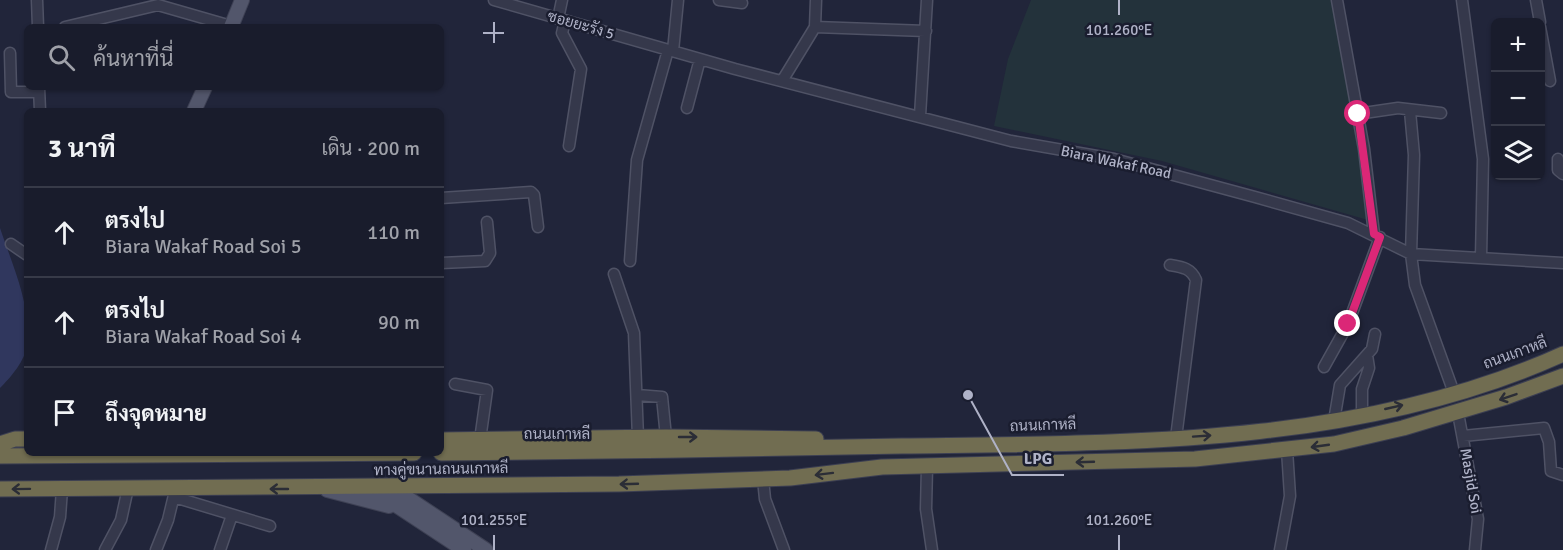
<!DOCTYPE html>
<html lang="th">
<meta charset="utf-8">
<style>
:root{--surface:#191c2c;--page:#222534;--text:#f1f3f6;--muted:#9fa1a9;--line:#373a48}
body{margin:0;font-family:Signika,Sarabun,sans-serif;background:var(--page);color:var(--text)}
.controls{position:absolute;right:18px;top:18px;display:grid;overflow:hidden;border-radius:9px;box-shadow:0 2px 4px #0004}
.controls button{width:54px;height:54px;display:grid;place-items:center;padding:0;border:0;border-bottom:2px solid var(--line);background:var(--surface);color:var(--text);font:30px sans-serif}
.stop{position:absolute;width:18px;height:18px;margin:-14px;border:4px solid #db2777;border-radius:50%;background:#fff}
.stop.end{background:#db2777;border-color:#fff;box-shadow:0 2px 6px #0008}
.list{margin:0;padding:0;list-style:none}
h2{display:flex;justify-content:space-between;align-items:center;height:78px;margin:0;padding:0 24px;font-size:26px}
h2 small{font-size:20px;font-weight:400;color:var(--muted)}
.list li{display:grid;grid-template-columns:39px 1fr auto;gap:18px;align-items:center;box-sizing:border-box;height:90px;padding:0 24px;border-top:2px solid var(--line)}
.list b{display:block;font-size:22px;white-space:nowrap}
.list p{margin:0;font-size:20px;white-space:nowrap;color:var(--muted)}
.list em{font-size:20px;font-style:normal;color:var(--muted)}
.icon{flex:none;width:33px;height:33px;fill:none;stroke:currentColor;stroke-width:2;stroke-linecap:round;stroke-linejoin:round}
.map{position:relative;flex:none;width:1563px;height:550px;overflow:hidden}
.search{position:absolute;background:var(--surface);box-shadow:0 2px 4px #0004;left:24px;top:24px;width:420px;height:66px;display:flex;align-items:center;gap:15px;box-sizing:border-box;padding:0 21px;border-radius:9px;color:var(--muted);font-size:22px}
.panel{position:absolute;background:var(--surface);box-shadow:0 2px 4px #0004;left:24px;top:108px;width:420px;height:348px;border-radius:9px}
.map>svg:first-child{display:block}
.green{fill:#23323b}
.water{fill:#30375e}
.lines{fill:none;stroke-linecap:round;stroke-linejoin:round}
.minor-casing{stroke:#4f5265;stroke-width:13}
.major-casing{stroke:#3e4154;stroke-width:16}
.highway-casing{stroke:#3c3f52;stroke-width:17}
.minor{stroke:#35384b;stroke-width:10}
.major{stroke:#52566b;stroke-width:14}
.highway{stroke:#716d51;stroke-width:15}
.oneway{stroke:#2b2d36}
.route{stroke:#db2777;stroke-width:8}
.ticks{fill:none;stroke:#afb2c7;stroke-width:2}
.labels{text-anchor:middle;stroke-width:5;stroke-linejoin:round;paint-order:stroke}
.street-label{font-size:15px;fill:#afb2c7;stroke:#1a1d2f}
.ticks-label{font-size:15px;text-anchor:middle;fill:#afb2c7;stroke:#1a1d2f;stroke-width:5;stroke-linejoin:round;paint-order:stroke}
.leader{fill:none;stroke:#afb2c7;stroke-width:2}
.callout-dot{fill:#afb2c7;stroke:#1a1d2f;stroke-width:2}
.callout-label{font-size:16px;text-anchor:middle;font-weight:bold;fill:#afb2c7;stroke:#1a1d2f;stroke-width:5;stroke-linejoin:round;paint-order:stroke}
</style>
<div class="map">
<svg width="1563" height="550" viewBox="0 0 1563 550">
<rect width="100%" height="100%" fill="#21253a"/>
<path class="green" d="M1031 0H1332L1351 89 1368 220 1162 161 994 126 1008 59Z"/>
<path class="water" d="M0 228C12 264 32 307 27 345 25 361 11 377 0 388Z"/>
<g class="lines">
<g class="minor-casing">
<path id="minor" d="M37 0 38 27
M494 0 735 69 1011 141 1114 159 1255 197 1348 223 1411 254 1563 263
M719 0 742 3
M1337 0 1364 149 1374 234
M1462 0 1483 159 1481 258
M1536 0 1540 22
M558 19 562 0
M565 21 562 33 581 69 569 146
M65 27 158 5 231 26
M815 27 926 31
M1540 27 1550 81
M673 51 678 0
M10 53 11 92H39
M782 81 815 27 816 0
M39 87 40 111
M687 108 700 59
M1410 111 1414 155 1411 254 1415 285 1454 393
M1357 114 1398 108 1441 113
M920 116 927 0
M1558 159V170L1563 174
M441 198 531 192 534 195 538 227
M11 244 27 255
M630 261 637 160 668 50
M441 263 485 261 490 253 487 222
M1170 265C1182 267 1191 268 1196 280L1176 438
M614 274 634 333 638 438
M1324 367 1348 324 1380 237
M455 384 487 390 480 440
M637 395 662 397 666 437
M1458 413 1478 519 1475 550
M1362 415V389L1369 368 1367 355
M1334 421 1340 385 1372 349 1375 334
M1463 436 1544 428 1549 442 1551 471 1563 475
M927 467 926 509 932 550
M763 479 765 499 784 550
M174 497 270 526
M51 550 60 517 62 489
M105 550 121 520 128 488
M156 550 168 520 175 491
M220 550 232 515
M1280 550 1290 496 1287 450"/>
</g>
<g class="major-casing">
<path id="major" d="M231 27 242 0
M194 111 205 87
M391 487 486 550
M370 488 464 550
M327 490 389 506"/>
</g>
<g class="highway-casing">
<path id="highway" d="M441 440 666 437 816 439
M0 444 15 439H27
M441 453C595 452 748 449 902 446 1122 443 1358 447 1563 354
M0 456 414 453
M0 489 619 484 790 478 882 467 1195 459 1334 444 1403 428 1506 397 1563 376"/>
</g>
<use href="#minor" class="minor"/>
<use href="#major" class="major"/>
<use href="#highway" class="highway"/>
</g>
<defs><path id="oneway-shaft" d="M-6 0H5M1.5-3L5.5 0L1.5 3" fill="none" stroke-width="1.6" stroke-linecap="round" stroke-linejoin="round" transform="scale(1.5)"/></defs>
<g class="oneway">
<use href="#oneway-shaft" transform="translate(1508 397) rotate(161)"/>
<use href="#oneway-shaft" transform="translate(1394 407) rotate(-13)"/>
<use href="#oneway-shaft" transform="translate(1202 436) rotate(-4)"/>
<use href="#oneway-shaft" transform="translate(688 437)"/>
<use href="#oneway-shaft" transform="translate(1320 446) rotate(172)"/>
<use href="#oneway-shaft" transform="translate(1085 462) rotate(178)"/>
<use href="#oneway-shaft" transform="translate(824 474) rotate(173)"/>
<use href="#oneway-shaft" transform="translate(629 484) rotate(178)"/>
<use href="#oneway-shaft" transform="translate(21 489) rotate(179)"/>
<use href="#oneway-shaft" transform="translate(279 489) rotate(180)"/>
</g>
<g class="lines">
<path class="route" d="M1348 324 1380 237 1374 234 1358 114"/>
</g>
<path class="ticks" d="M1119 0V15M494 22V43M483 33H504M494 535V550M1119 535V550"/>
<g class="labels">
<g class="street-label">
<text transform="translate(581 25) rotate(16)" y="5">ซอยยะรัง 5</text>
<text transform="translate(1116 162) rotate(12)" y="5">Biara Wakaf Road</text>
<text transform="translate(1515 353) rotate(-20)" y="5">ถนนเกาหลี</text>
<text transform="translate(1043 425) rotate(-2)" y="5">ถนนเกาหลี</text>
<text x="557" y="439">ถนนเกาหลี</text>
<text transform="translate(441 469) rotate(-1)" y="5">ทางคู่ขนานถนนเกาหลี</text>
<text transform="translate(1471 481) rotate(80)" y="5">Masjid Soi</text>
</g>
</g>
<g class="ticks-label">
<text x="1119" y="35">101.260°E</text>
<text x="494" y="525">101.255°E</text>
<text x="1119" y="525">101.260°E</text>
</g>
<path class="leader" d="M968 395L1012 475H1064"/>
<circle class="callout-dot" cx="968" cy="395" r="6"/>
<g class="callout-label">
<text x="1038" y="464">LPG</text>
</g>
</svg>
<div class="controls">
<button>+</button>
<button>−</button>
<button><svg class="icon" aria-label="layers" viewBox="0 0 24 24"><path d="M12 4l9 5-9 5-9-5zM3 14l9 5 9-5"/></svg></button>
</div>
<div class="stop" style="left:1358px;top:114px"></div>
<div class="stop end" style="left:1348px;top:324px"></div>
<div class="search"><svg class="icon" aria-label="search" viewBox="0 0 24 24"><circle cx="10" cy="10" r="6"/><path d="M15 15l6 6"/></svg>ค้นหาที่นี่</div>
<section class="panel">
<h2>3 นาที<small>เดิน · 200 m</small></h2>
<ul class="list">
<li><svg class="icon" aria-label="ahead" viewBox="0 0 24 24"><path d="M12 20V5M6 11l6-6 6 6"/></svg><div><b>ตรงไป</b><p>Biara Wakaf Road Soi 5</p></div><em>110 m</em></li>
<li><svg class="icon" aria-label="ahead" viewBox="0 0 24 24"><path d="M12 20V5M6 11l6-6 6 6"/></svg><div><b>ตรงไป</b><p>Biara Wakaf Road Soi 4</p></div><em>90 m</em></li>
<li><svg class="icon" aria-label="arrive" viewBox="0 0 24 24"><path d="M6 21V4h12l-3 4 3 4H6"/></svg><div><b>ถึงจุดหมาย</b></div></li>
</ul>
</section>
</div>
